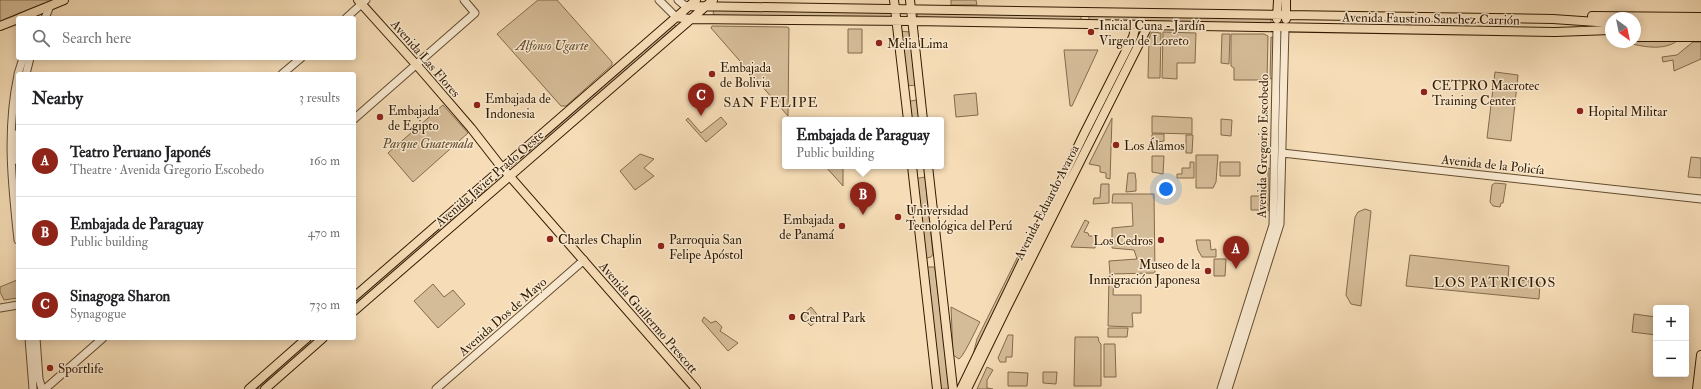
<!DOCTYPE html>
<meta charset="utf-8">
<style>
:root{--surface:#fff;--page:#f6f6f6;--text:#202124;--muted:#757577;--line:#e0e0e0;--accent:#8f2418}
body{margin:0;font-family:"IM FELL Double Pica",serif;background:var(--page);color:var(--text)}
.controls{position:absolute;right:12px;bottom:12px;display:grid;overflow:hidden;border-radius:4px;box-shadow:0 2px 10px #0003}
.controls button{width:36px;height:36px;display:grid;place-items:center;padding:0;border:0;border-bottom:1px solid var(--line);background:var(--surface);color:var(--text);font:20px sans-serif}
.compass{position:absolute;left:1605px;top:12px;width:36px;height:36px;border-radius:50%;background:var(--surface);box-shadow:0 2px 10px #0003;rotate:147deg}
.you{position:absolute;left:1166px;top:189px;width:14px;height:14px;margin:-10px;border:3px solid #fff;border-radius:50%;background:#1a73e8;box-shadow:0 0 0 6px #1a73e833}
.badge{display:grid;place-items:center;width:26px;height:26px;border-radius:50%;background:var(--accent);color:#fff;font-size:13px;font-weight:700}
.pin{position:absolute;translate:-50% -33px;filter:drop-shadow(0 1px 2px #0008)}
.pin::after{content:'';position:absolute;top:21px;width:14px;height:12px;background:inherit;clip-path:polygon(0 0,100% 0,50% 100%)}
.popup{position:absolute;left:782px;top:117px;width:162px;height:52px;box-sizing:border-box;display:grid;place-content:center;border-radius:4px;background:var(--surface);filter:drop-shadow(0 1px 3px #0005);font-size:13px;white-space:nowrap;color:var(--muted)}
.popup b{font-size:15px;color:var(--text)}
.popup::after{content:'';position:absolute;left:50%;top:100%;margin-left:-8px;border:8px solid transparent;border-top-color:var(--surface)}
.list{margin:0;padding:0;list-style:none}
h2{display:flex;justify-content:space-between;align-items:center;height:52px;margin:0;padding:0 16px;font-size:17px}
h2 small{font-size:13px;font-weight:400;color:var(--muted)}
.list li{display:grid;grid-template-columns:26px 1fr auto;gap:12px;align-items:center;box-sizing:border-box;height:72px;padding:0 16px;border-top:1px solid var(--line)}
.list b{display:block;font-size:15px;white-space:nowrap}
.list p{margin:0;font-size:13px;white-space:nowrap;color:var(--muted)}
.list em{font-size:13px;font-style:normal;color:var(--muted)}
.icon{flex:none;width:22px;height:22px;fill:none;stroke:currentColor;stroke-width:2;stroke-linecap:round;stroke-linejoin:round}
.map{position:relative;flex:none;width:1701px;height:389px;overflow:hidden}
.search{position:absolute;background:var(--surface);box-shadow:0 2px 10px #0003;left:16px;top:16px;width:340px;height:44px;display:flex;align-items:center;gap:10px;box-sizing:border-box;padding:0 14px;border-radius:4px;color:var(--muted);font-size:15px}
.panel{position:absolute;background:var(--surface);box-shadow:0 2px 10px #0003;left:16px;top:72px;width:340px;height:268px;border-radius:4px}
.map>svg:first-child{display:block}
.green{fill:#d5bc98;stroke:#836b4c}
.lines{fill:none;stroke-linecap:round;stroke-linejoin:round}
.minor-casing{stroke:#624b2e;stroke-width:9}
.major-casing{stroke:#311a00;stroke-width:10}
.minor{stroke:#f9e9d0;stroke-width:7}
.major{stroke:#f6ddb7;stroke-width:8}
.poi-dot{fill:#8f2418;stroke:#f9e9d0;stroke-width:1.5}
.labels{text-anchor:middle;stroke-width:3;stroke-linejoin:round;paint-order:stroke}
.street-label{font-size:13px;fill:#311a00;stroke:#f9e9d0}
.poi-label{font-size:13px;fill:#311a00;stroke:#f9e9d0;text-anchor:start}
.park-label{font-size:13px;font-style:italic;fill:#624b2e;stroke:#f9e9d0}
.neighbourhood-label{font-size:14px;letter-spacing:1px;fill:#311a00;stroke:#f9e9d0}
</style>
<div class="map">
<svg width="1701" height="389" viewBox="0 0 1701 389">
<rect width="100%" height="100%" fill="#f6ddb7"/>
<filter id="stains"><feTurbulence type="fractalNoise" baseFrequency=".005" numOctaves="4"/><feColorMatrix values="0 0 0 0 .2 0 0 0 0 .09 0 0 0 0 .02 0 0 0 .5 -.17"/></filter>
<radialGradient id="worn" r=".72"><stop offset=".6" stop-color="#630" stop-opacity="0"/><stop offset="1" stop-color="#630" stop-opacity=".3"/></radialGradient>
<path class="green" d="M0 0H52L0 21Z
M538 0H557L612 62V65L566 106H561L497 34Z
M951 0H976L977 5H951Z
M714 10 892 12 891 17 715 16 713 13Z
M917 12 1081 15V21L918 20Z
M1089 15 1271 17V24L1089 22Z
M673 24 676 26 529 155H527V153L543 136Z
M712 26 787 27 789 28 788 116 711 28Z
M848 29H862V53H848Z
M899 31 910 32 917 85 905 86Z
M1152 32 1161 33 1160 78H1148L1149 38Z
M1163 32 1196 33 1195 63H1177V79L1162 78Z
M1222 34H1230L1229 64 1221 63Z
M1231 34H1264L1268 36 1267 80H1234V68L1231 66Z
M1271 37 1274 38V78L1270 79Z
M1635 40 1677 41C1664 51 1641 47 1626 42H1635Z
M1693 42H1701V59L1674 71 1673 60 1663 62 1662 57 1677 55Z
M1064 50H1098L1072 106H1070Z
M1495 72 1518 75 1511 141 1487 138Z
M976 93 978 115 956 117 954 95Z
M916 100 918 101 920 120H909L907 102Z
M443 105 468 133 413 182 388 153Z
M1152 116 1192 118V134L1152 133Z
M721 117 727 124 706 142 686 120 688 118 701 133Z
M1112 118 1110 179 1106 178V173L1100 172V166L1089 164Z
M1221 119 1232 120 1231 136 1221 135Z
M1152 134H1164V141L1157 142V148H1152Z
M1186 135H1193L1192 153H1186Z
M640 154 654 159 644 168 654 176 635 190 620 171Z
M1196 155H1218L1216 182 1213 188H1196Z
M1152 156H1164L1163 174 1152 172Z
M1691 157 1701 158V178L1688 177Z
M1190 162H1194V178H1177V174H1182V168H1190Z
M1220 162H1240V176H1220Z
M825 166H843V186Z
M1268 168 1272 169V209L1268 211Z
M1128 173H1135L1136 180V191L1126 192Z
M925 177 933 254 931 257 927 258 924 256 914 179Z
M1495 183 1506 184 1503 203H1501L1500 207 1493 206 1490 202 1492 185Z
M1101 184H1109V203L1093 204 1094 198H1100Z
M484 187 487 189 354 307V301Z
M1113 194H1154L1155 273 1110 274 1109 261 1137 259 1134 250 1112 248V228L1133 226 1132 203H1112Z
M1251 196H1265L1264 210H1251Z
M1365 209 1371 211 1361 306 1351 304 1346 295 1355 217 1358 212Z
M1085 220 1089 222 1084 232 1088 233 1089 236H1096L1095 248 1071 247Z
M1196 240H1210L1211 250 1216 249V257H1202L1198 250Z
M1021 250 1024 251 973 355 977 339Z
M1410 255 1509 266 1508 279 1540 282 1539 299 1406 286Z
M1214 259H1226L1225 276H1214Z
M928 267H934L935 269 950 389H940L925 271Z
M1109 276 1114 277 1113 295H1141V313H1132L1133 327 1108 326Z
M17 280 18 298 4 300 0 292V287Z
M433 284 444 297 453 290 465 304 438 328 414 301Z
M811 307 820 318 811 326 801 316Z
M951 307 980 322C976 329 964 356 959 359L953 355Z
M1634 314 1656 317V335L1632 332Z
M704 317 711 323 716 321 722 327 720 331 738 343 728 351 702 321Z
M1108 328H1128L1127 337H1108Z
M1008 335H1013L1012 357H1006V362H1000L998 358Z
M1075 337H1098L1099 342 1101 344V386H1074Z
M312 338H319L260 389H257Z
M1104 344H1115L1116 377H1104Z
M987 367 993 370 987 380V388L993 389H977Z
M1008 372 1028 373 1027 386H1008Z
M1043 372H1057L1056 384 1043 383Z"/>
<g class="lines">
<g class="minor-casing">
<path id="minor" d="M659 0 676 17
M678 0 684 5 689 6
M45 18 50 6
M346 18 366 0
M18 74 23 58
M26 74 30 58
M282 74 301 58
M18 75C6 130 12 185 18 240
M354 119 475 13 464 0
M18 133V161
M1282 153 1701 199
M0 308 18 305
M29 338 33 389
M36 338 39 379 42 389
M45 389 103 338
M436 389 584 260
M1221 389 1273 225 1277 27
M1228 389 1280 224 1285 27"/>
</g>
<g class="major-casing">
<path id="major" d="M358 0 421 70 471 128 499 164 696 389
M894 0 908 120
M910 0 923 120
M689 6 1553 19 1611 23
M1592 16 1701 17
M676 17 690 19 912 21 1555 32 1611 30
M20 18 64 0
M1277 19 1278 0
M1286 19V0
M1635 23H1701
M0 26 18 19
M1635 30H1701
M1635 37H1701
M912 166 937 389
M928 166 953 389
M354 297 696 0
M354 311 713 0
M249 389 307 338
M265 389 323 338
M961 389 1084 134 1133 37 1136 25
M967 389 1006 309 1148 26
M1697 389 1701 355"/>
</g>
<use href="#minor" class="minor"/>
<use href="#major" class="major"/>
</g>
<g class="poi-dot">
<circle cx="1091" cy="32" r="4"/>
<circle cx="879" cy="43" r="4"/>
<circle cx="712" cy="74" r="4"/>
<circle cx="1424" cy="92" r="4"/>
<circle cx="477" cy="105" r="4"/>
<circle cx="1580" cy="111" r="4"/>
<circle cx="380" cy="117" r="4"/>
<circle cx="1116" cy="145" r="4"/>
<circle cx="898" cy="217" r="4"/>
<circle cx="842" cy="226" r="4"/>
<circle cx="550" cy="239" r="4"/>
<circle cx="1161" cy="240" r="4"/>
<circle cx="661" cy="246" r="4"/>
<circle cx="1208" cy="271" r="4"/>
<circle cx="792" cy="317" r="4"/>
<circle cx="50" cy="368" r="4"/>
</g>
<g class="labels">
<g class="street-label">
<text transform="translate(1431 18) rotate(1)" y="5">Avenida Faustino Sanchez Carrión</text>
<text transform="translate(426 58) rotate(49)" y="5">Avenida Las Flores</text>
<text transform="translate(1262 146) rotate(-89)" y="5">Avenida Gregorio Escobedo</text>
<text transform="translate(1493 164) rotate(6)" y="5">Avenida de la Policía</text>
<text transform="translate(489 178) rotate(-41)" y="5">Avenida Javier Prado Oeste</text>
<text transform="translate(1046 202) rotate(-63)" y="5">Avenida Eduardo Avaroa</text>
<text transform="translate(502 316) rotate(-41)" y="5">Avenida Dos de Mayo</text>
<text transform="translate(649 317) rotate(49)" y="5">Avenida Guillermo Prescott</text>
</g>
<g class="poi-label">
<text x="1099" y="30">Inicial Cuna - Jardín<tspan x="1099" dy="15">Virgen de Loreto</tspan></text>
<text x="887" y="48">Melia Lima</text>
<text x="720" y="72">Embajada<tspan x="720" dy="15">de Bolivia</tspan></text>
<text x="1432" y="90">CETPRO Macrotec<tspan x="1432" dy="15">Training Center</tspan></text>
<text x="485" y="103">Embajada de<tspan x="485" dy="15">Indonesia</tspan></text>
<text x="388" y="115">Embajada<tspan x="388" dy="15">de Egipto</tspan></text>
<text x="1588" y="116">Hopital Militar</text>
<text x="1124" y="150">Los Álamos</text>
<text x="906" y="215">Universidad<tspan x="906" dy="15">Tecnológica del Perú</tspan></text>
<text x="834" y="224" text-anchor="end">Embajada<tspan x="834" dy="15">de Panamá</tspan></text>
<text x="558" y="244">Charles Chaplin</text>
<text x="669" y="244">Parroquia San<tspan x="669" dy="15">Felipe Apóstol</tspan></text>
<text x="1153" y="245" text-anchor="end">Los Cedros</text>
<text x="1200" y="269" text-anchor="end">Museo de la<tspan x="1200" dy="15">Inmigración Japonesa</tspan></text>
<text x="800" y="322">Central Park</text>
<text x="58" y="373">Sportlife</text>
</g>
<g class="park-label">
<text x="552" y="50">Alfonso Ugarte</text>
<text x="428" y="148">Parque Guatemala</text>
</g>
<g class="neighbourhood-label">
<text x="771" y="107">SAN FELIPE</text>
<text x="1495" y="287">LOS PATRICIOS</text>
</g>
</g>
<rect width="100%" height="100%" filter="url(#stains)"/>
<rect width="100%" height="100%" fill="url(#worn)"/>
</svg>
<div class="controls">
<button>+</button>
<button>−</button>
</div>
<svg class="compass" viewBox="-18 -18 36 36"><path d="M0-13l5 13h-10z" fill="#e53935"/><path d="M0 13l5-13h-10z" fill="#757577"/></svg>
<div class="you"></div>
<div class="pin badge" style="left:1236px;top:269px">A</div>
<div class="pin badge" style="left:863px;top:215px">B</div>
<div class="popup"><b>Embajada de Paraguay</b>Public building</div>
<div class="pin badge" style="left:701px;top:116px">C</div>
<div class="search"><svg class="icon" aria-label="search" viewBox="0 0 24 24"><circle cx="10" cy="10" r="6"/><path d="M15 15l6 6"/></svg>Search here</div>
<section class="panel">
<h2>Nearby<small>3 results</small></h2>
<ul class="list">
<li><span class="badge">A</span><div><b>Teatro Peruano Japonés</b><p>Theatre · Avenida Gregorio Escobedo</p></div><em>160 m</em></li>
<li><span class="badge">B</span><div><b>Embajada de Paraguay</b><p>Public building</p></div><em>470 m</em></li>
<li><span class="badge">C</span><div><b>Sinagoga Sharon</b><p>Synagogue</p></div><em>730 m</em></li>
</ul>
</section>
</div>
